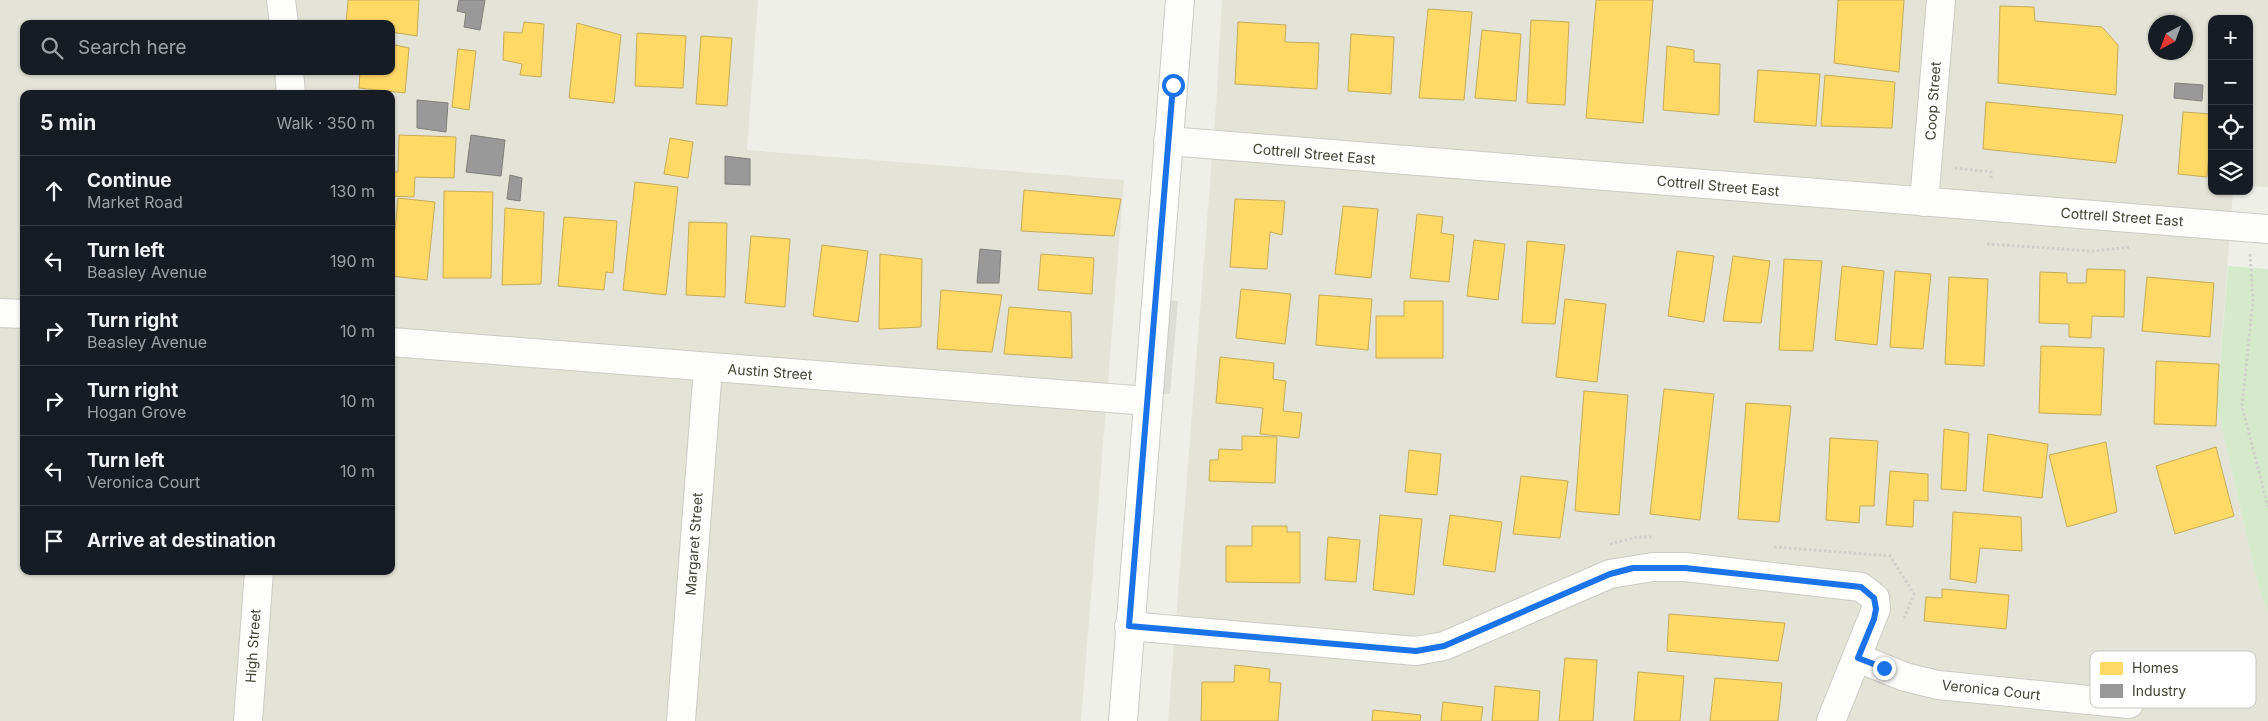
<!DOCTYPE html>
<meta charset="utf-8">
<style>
:root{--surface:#171b24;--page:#242831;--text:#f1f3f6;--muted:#9ea1a6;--line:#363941}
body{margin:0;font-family:Inter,sans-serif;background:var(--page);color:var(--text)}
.controls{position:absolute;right:15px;top:15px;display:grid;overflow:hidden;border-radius:10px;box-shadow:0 1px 4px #0004}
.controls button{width:45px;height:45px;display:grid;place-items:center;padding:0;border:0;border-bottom:1px solid var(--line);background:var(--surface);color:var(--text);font:25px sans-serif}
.compass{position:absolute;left:2148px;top:15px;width:45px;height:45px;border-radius:50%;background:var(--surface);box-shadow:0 1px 4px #0004;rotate:221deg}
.stop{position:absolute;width:15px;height:15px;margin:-11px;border:4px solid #1a73e8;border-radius:50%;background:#fff}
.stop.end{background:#1a73e8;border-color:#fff;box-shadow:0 1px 5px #0008}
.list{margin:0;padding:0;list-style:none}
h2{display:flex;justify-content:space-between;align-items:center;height:65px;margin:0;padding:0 20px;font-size:21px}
h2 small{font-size:16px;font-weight:400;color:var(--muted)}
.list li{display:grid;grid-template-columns:32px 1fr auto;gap:15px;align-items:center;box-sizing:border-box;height:70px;padding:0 20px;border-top:1px solid var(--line)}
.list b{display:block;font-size:19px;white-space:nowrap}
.list p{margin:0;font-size:16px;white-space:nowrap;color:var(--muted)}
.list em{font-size:16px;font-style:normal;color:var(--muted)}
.icon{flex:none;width:28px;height:28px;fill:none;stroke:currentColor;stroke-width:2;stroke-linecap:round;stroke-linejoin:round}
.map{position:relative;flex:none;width:2268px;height:721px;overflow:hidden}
.search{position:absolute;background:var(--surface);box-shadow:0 1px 4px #0004;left:20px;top:20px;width:375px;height:55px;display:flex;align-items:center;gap:12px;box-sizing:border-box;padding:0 18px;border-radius:10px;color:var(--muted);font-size:19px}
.panel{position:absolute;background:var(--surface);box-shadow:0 1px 4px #0004;left:20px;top:90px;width:375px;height:485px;border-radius:10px}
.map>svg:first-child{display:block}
.residential{fill:#e3e3d7;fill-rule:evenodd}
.green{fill:#d4eaca}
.parking{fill:#deded9}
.homes{fill:#ffd966;stroke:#c7ac58}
.industry{fill:#999;stroke:#807f7b}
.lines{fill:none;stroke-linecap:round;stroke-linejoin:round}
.minor-casing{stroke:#cccbc5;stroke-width:30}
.tertiary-casing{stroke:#cccbc5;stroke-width:30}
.path{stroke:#d0cfcb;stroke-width:3;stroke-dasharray:2.5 2.5;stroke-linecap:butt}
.minor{stroke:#fdfdfc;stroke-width:28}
.tertiary{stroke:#fdfdfc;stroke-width:28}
.route{stroke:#1a73e8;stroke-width:6}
.labels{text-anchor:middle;stroke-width:5;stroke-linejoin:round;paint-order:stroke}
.street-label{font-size:14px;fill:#454336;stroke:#fff}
.key{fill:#fff;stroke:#c7c7c3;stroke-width:1}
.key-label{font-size:14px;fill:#454336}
</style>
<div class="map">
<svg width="2268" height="721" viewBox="0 0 2268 721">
<rect width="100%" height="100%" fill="#efefe9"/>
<path class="residential" d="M0 0H758L747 150 1124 180 1081 721H0ZM24 24H391V71H24ZM24 94H391V571H24Z
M1222 0H2268V187L2249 186V19H2212V191H2233L2217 406 2258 585 2268 614V721H1168L1216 106ZM2156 22H2186V52H2156Z"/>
<path class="green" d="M2228 266 2268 269V614L2258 585 2217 406Z"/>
<path class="parking" d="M1169 300 1178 301 1170 394H1162Z"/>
<path class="homes" d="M348 0H419L417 36 391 32V24H346Z
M1596 0H1653L1643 123 1586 118Z
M1838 0H1904L1899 72 1834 63Z
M2000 6 2034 7 2035 21 2102 27 2118 45 2116 95 1998 83Z
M1428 9 1472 12 1464 100 1419 98Z
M1531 20 1569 22 1565 105 1527 103Z
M524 22 544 24 541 77 520 75 522 64 503 60 504 32 522 33Z
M1238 22 1286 25 1285 42 1319 43 1317 89 1235 84Z
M577 23 621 35 614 103 569 98Z
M1482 30 1521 34 1516 101 1475 98Z
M637 33 686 36 683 88 635 86Z
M1351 34 1394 37 1391 94 1348 91Z
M701 36 732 38 727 106 696 104Z
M391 44 409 48 405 93 359 88 360 71H391Z
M1667 46 1694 50V62L1720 64 1719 115 1663 110Z
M458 49 476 51 469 110 452 107Z
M1758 70 1820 74 1816 126 1754 122Z
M1825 75 1895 82 1892 128 1821 126Z
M1986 102 2123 115 2116 163 1983 149Z
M2183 112 2212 114 2207 177 2178 174Z
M399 135 456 137 454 178 415 177 414 197 391 196V172H398Z
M670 138 693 142 688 178 664 174Z
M635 182 678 187 666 295 623 290Z
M1024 190 1121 199 1114 236 1021 231Z
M444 191 493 192 491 278H443Z
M398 198 435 202 427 280 391 276V231L395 230Z
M1235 199 1285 201 1282 235 1270 232 1267 269 1230 267Z
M1343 206 1378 209 1371 278 1335 274Z
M505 208 544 212 541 284 502 285Z
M1417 214 1443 217 1441 233 1454 235 1449 282 1410 278Z
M564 217 617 221 613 273 606 272 604 290 558 286Z
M689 222 727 223 725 297 686 295Z
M751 236 790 239 785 307 745 303Z
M1474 240 1505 244 1498 300 1467 296Z
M1527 241 1565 245 1555 324 1522 323Z
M822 245 868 251 858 322 813 316Z
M1677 251 1714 256 1704 322 1668 316Z
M880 254 922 259 921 327 879 329Z
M1041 254 1094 258 1092 294 1038 290Z
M1733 256 1770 261 1761 323 1723 321Z
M1784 259 1822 261 1813 351 1779 350Z
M1842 266 1884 271 1877 345 1835 340Z
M2087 269 2125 270 2124 317 2092 316 2091 338 2069 337V324L2039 323 2040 272 2067 273V283H2086Z
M1895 271 1931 274 1923 349 1890 347Z
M1949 277 1988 279 1984 366 1945 364Z
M2147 277 2214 283 2210 337 2142 331Z
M1241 289 1291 294 1285 344 1236 338Z
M941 290 1002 295 992 352 937 349Z
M1319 295 1372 299 1368 350 1316 345Z
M1565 299 1606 304 1597 382 1556 377Z
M1404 301H1443V358H1376V316H1404Z
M1009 307 1071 312 1072 358 1004 354Z
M2041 346 2104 348 2101 415 2039 413Z
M1220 357 1274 363 1273 379 1286 381 1283 411 1302 413 1299 438 1260 434 1263 408 1216 403Z
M2156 361 2219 364 2216 426 2154 424Z
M1664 389 1714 394 1700 520 1650 514Z
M1584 391 1628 395 1619 515 1575 511Z
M1746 403 1791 406 1779 522 1738 519Z
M1944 429 1969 433 1966 491 1941 489Z
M1988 434 2048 444 2042 498 1983 491Z
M1242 436 1277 437 1275 483 1209 481 1210 460H1218L1219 449 1242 450Z
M1830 438 1878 441 1874 506H1860L1859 523 1826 520Z
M2106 442 2117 512 2067 527 2049 455Z
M2216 447 2234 516 2175 534 2156 466Z
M1409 450 1441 454 1437 495 1405 492Z
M1890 471 1928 474V501L1914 500 1913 527 1886 525Z
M1521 476 1568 481 1560 538 1513 534Z
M1953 512 2021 517 2022 551 1980 548 1976 583 1950 579Z
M1380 515 1422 519 1414 595 1373 590Z
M1450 515 1502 522 1495 572 1443 565Z
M1252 526H1287V532H1300V583L1226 582V546H1252Z
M1328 537 1360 540 1356 582 1325 580Z
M1942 589 2009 595 2006 629 1924 621 1926 597 1942 598Z
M1669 614 1785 623 1778 661 1667 651Z
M1565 658 1597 660 1593 721H1559Z
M1235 665 1270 669 1269 682 1281 683 1278 721H1201L1202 682H1234Z
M1638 672 1684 676 1680 721H1634Z
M1715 678 1782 683 1778 721H1710Z
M1495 686 1540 691 1538 721H1492Z
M1443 702 1483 707 1481 721H1441Z
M1373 710 1421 715 1420 721H1372Z"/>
<path class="industry" d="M459 0H485L480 30 464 27 466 13 457 11Z
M2175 83 2203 85 2202 101 2174 98Z
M417 100 448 103 446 132 417 128Z
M471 135 505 140 501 176 466 172Z
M725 156 750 159V185L725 184Z
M510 175 522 178 520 201 507 199Z
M980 249 1001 251 999 283H977Z"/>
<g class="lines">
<g class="minor-casing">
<path id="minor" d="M281 0 284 24
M289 71 291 94
M1924 202 1941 0
M0 313 24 314
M391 342 1148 401
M1129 626 1416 651 1444 646 1610 574 1653 567H1685L1861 587 1875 598 1876 609 1831 721
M1858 658 1905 677 1938 685 2129 704
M248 721 259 571
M681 721 708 368"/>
</g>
<g class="tertiary-casing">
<path id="tertiary" d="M1168 141 2268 229
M1123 721 1180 0"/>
</g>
<path class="path" d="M1955 168 1991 172V180
M1987 244 2091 251 2131 247
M2250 254 2253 300 2242 406 2268 507
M1610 544 1637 537H1653
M1774 547 1890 556 1914 594 1903 621"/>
<use href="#minor" class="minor"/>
<use href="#tertiary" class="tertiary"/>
</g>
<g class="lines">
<path class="route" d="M1173 85 1129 626 1416 651 1444 646 1610 574 1633 568H1685L1861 587 1874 598 1876 609 1874 619 1858 658 1884 668"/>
</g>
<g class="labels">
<g class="street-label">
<text transform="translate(1933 101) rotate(-86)" y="5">Coop Street</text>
<text transform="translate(1314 154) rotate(5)" y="5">Cottrell Street East</text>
<text transform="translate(1718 186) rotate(5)" y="5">Cottrell Street East</text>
<text transform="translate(2122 217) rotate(4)" y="5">Cottrell Street East</text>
<text transform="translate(770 372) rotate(4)" y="5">Austin Street</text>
<text transform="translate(694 544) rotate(-86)" y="5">Margaret Street</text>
<text transform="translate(253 646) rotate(-86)" y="5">High Street</text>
<text transform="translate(1991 690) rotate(6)" y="5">Veronica Court</text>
</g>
</g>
<rect x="2090" y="651" width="166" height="57" rx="8" class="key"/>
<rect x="2100" y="662" width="23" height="13" fill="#ffd966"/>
<rect x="2100" y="684" width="23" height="14" fill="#999"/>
<g class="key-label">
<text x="2132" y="673">Homes</text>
<text x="2132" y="696">Industry</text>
</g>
</svg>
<div class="controls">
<button>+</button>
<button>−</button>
<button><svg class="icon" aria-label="locate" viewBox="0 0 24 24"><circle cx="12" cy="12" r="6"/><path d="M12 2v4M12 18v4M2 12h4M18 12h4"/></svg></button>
<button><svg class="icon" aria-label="layers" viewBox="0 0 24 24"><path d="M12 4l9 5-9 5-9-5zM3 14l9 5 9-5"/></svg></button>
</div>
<svg class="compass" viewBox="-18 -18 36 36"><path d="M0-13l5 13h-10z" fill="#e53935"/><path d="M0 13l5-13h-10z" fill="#9ea1a6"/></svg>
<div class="stop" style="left:1173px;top:85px"></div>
<div class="stop end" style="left:1884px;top:668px"></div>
<div class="search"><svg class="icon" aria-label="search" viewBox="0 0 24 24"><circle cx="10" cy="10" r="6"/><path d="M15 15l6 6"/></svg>Search here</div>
<section class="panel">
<h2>5 min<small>Walk · 350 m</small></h2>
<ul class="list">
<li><svg class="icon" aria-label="ahead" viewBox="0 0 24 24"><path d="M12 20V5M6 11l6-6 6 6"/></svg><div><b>Continue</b><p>Market Road</p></div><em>130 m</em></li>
<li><svg class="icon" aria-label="left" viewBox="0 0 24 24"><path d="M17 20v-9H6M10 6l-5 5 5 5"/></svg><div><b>Turn left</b><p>Beasley Avenue</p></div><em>190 m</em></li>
<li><svg class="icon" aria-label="right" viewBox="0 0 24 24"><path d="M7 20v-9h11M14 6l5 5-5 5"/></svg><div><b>Turn right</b><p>Beasley Avenue</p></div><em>10 m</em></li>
<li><svg class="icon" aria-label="right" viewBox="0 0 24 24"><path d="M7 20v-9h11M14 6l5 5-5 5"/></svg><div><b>Turn right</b><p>Hogan Grove</p></div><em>10 m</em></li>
<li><svg class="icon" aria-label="left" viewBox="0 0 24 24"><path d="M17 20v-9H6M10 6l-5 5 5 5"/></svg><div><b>Turn left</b><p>Veronica Court</p></div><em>10 m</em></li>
<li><svg class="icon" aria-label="arrive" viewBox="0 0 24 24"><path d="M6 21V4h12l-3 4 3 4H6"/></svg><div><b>Arrive at destination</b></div></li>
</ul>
</section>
</div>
